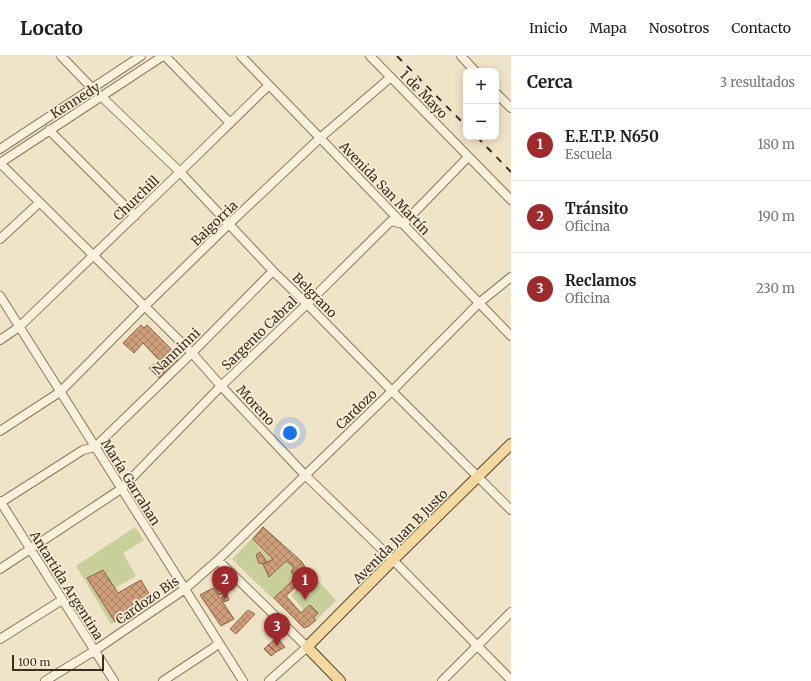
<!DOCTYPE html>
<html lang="es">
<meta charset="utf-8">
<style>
:root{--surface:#fff;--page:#f6f6f6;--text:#202124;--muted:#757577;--line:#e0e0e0;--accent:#9e2a2b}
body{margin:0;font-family:Merriweather,serif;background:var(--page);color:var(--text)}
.controls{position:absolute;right:12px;top:12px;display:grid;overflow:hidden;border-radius:8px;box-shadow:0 2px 10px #0003}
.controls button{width:36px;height:36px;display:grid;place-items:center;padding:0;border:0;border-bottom:1px solid var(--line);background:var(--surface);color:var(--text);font:20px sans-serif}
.scale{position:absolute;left:12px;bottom:10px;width:92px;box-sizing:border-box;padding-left:4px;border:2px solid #3d2e20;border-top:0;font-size:11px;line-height:14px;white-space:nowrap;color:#3d2e20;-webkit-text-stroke:3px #f7eed8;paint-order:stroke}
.you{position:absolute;left:290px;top:377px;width:14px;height:14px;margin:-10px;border:3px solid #fff;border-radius:50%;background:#1a73e8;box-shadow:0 0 0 6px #1a73e833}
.badge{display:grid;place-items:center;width:26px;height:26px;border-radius:50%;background:var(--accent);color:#fff;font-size:13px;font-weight:700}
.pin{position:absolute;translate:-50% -33px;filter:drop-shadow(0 1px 2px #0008)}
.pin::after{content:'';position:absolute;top:21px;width:14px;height:12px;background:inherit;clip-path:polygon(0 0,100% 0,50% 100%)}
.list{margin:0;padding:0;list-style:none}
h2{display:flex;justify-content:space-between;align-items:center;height:52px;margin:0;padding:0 16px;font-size:17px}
h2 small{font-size:13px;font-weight:400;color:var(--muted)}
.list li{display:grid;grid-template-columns:26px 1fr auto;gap:12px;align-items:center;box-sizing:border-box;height:72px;padding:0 16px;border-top:1px solid var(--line)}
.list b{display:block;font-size:15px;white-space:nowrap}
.list p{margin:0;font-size:13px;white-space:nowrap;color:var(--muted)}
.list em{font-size:13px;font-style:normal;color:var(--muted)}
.map{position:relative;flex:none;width:511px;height:625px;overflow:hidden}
header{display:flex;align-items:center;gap:24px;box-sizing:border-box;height:56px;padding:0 20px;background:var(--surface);border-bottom:1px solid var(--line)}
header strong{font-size:19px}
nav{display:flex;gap:22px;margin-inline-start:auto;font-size:14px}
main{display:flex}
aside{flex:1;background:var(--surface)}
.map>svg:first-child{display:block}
.green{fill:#c9cf9b}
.building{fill:url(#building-cross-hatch);stroke:#8d5f41}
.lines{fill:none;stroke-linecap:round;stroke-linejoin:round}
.minor-casing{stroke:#8d765c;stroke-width:10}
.major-casing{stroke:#5b4430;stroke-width:12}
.minor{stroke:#faf1dc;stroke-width:8}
.major{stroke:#f3d9a0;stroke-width:10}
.rail{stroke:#3d2e20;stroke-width:2;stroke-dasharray:7 7;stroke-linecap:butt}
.labels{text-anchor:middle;stroke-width:3.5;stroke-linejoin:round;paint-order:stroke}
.street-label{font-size:13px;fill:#3d2e20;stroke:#f7eed8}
</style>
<header>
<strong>Locato</strong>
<nav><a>Inicio</a><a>Mapa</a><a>Nosotros</a><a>Contacto</a></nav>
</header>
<main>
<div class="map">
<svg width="511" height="625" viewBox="0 0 511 625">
<defs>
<pattern id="building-cross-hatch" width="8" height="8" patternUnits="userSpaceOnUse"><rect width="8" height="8" fill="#cf9f7d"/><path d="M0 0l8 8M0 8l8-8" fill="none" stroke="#a98266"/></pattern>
</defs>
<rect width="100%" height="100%" fill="#f0e4c8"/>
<path class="green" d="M135 471 144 484 123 497 136 520 115 532 103 514 88 522 115 566 111 568 76 510Z
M263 471 301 505 306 512 273 543 232 503Z
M313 519 334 542 336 545 316 564 313 562 318 557 310 549 304 555 291 539Z"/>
<path class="building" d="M141 269 144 272 147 269 177 299V306L159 322 149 312 159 304 143 287 134 297 123 287Z
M263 471 301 505 306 512 295 522 291 515 293 513V510L286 505 269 521 263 508 273 503 253 483Z
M260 496 267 506 263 508 259 507 256 499Z
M306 512 313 519 307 524 305 522 286 540 301 557 310 549 318 557 313 562 316 564 309 570 304 572 274 542Z
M103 514 118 537 141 524 152 543 115 566 87 522Z
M222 520 224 524 227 523 228 527H225L228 534 222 536V538L219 539 213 529 218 528V526L215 527 214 523Z
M213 532 234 563 221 570 200 539Z
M227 539 229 544 224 546 221 541Z
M248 554 255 558 236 578 230 573Z
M277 582 285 591 276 596 268 589Z
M268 589 276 596 271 600 264 593Z"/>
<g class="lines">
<g class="minor-casing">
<path id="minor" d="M61 0 92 32
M163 0C109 36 54 71 0 107L192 297 221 330 305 419 393 504 511 624
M165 0 230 67
M241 0 511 280
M370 0 511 144
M461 0 475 15
M496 37 511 52
M102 41 180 116 273 215 307 248 392 335 511 454
M49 74 135 160
M0 93 141 0
M0 183 39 147
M0 240 243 625
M0 284 19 271 180 116 269 29
M0 375 60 336 145 250 229 168 320 82 391 21
M0 445 114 625
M0 447 83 394 95 391 192 297 273 215
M218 504 307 591 269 625
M0 513 121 433 221 330 307 248 391 165 403 168 468 101
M0 583 62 544
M45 625 94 595 185 533 218 504 392 335 479 247 511 221
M163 625 213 592 219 587
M442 625 511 556"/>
</g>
<g class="major-casing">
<path id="major" d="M340 625 307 591 393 504 511 388"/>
</g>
<use href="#minor" class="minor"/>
<use href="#major" class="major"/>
<path class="rail" d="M397 0 466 70
M477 81 511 116"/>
</g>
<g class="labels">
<g class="street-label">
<text transform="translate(424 38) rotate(46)" y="5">1 de Mayo</text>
<text transform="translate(75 44) rotate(-32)" y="5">Kennedy</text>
<text transform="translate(385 132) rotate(46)" y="5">Avenida San Martín</text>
<text transform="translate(136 142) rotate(-44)" y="5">Churchill</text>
<text transform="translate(214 167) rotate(-44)" y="5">Baigorria</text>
<text transform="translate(315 239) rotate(45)" y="5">Belgrano</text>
<text transform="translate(259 277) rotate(-44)" y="5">Sargento Cabral</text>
<text transform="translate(176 295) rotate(-44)" y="5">Nanninni</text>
<text transform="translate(256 349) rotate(47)" y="5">Moreno</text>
<text transform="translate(356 353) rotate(-44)" y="5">Cardozo</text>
<text transform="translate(131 426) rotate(58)" y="5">María Garrahan</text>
<text transform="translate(400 480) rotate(-45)" y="5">Avenida Juan B Justo</text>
<text transform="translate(67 529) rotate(58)" y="5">Antartida Argentina</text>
<text transform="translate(147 544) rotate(-35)" y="5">Cardozo Bis</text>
</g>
</g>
</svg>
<div class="controls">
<button>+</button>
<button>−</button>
</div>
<div class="scale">100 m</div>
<div class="you"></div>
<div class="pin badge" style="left:305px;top:544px">1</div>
<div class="pin badge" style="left:225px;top:543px">2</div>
<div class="pin badge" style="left:277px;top:590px">3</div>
</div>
<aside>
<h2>Cerca<small>3 resultados</small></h2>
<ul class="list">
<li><span class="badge">1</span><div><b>E.E.T.P. N650</b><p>Escuela</p></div><em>180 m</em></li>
<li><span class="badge">2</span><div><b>Tránsito</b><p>Oficina</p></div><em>190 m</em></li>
<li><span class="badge">3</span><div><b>Reclamos</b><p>Oficina</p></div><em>230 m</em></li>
</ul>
</aside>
</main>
